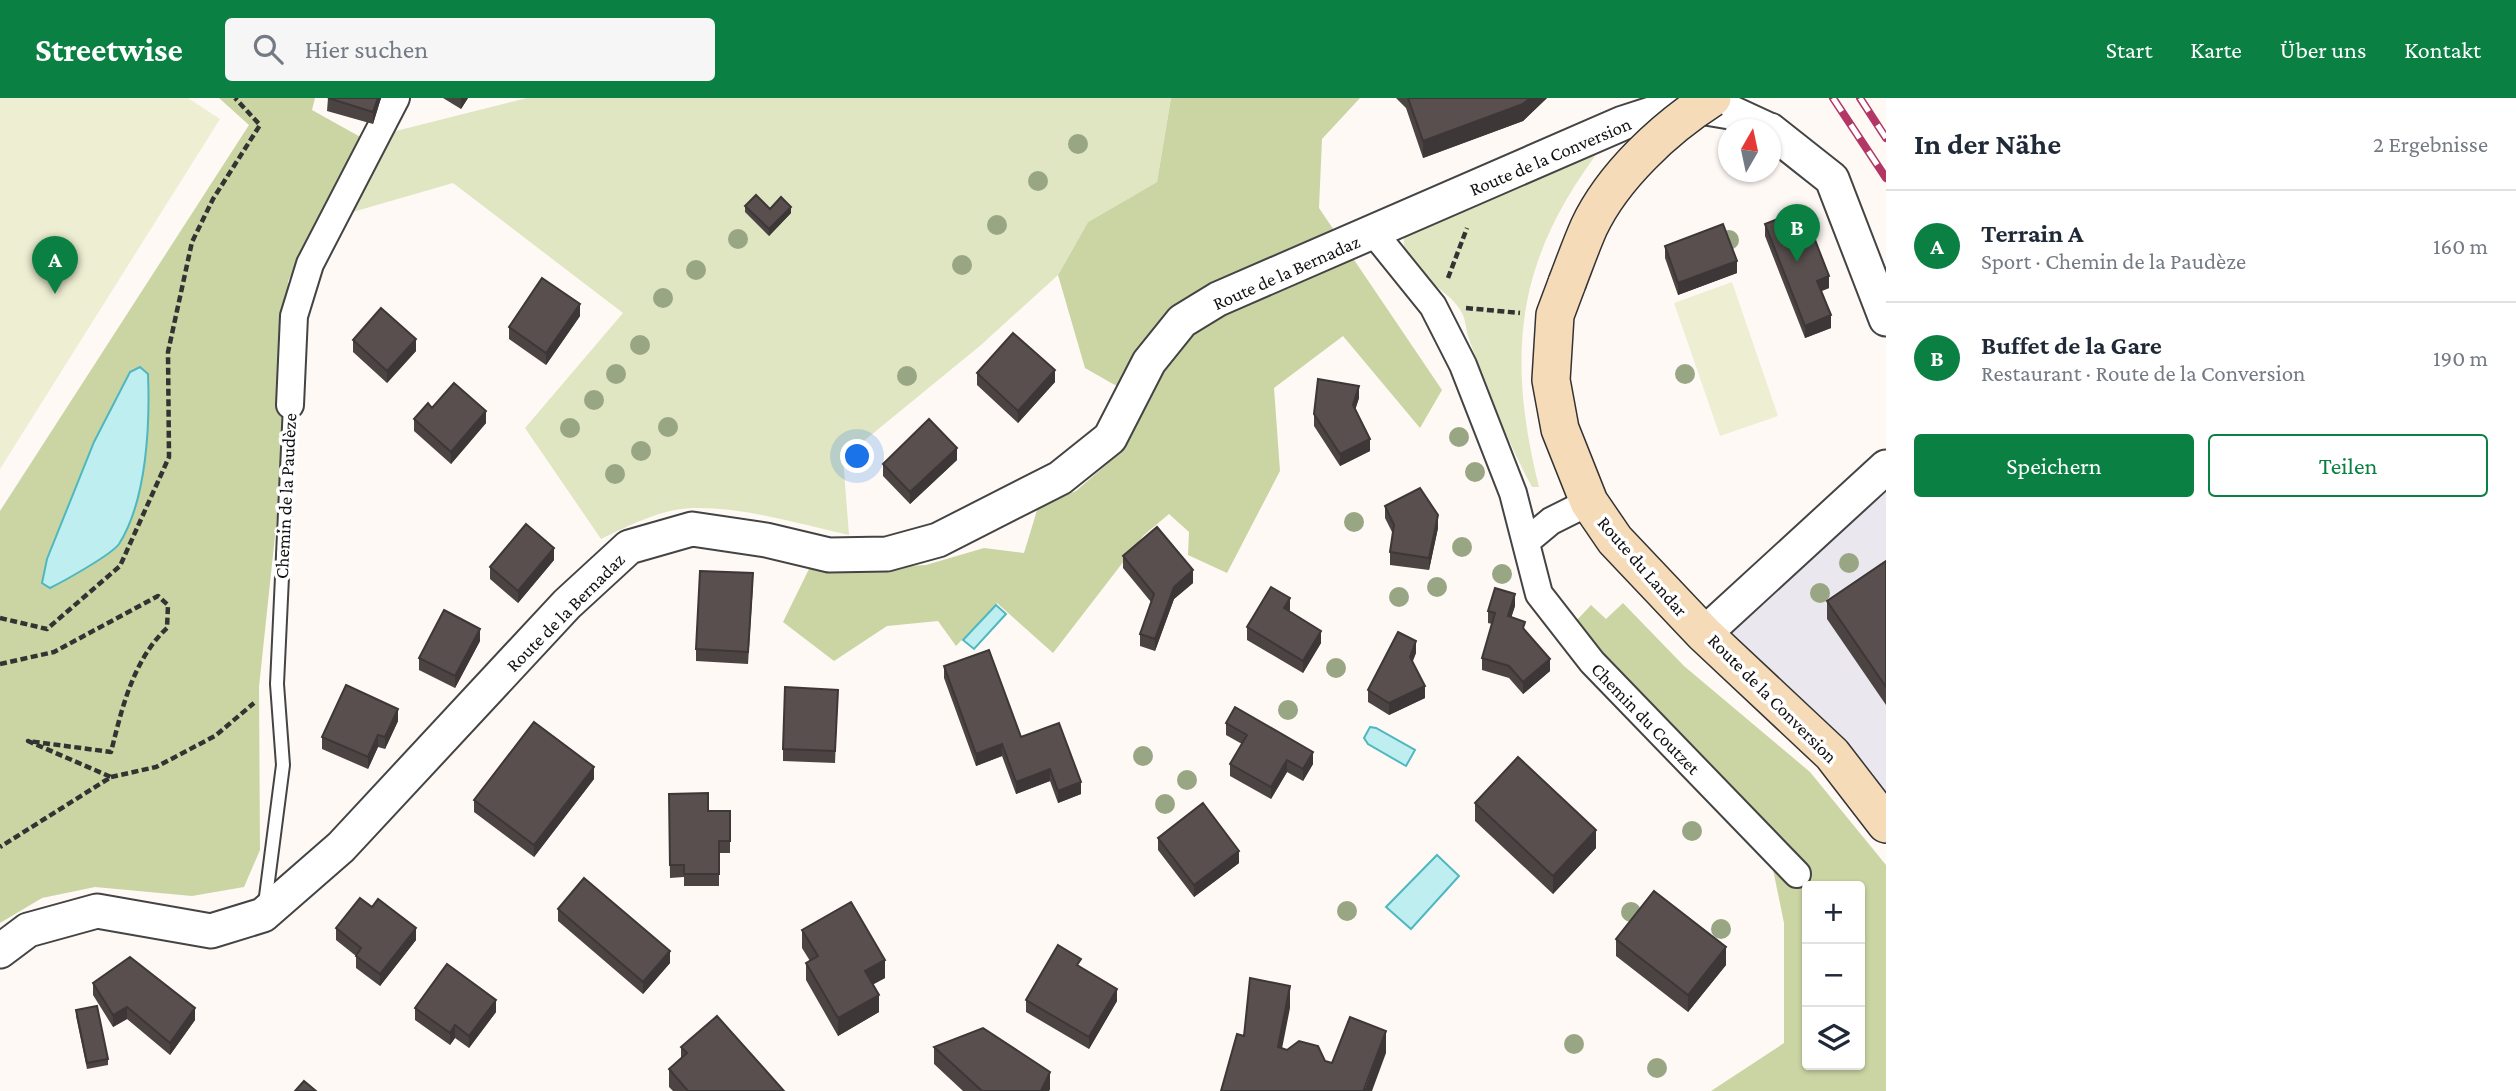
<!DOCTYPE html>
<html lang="de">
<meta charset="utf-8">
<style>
:root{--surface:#fff;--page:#f6f6f7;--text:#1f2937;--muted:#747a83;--line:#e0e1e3;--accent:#0b8043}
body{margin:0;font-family:"Crimson Pro",serif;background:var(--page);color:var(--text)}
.controls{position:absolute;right:21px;bottom:21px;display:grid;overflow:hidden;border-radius:7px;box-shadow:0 2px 5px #0004}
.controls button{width:63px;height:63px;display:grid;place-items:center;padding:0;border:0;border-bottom:2px solid var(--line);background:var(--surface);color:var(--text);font:35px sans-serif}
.compass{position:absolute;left:1718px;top:21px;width:63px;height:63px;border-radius:50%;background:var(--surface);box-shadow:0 2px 5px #0004;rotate:9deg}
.you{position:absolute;left:858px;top:359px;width:24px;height:24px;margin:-18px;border:5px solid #fff;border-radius:50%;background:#1a73e8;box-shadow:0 0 0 10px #1a73e833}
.badge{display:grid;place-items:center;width:46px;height:46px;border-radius:50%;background:var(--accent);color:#fff;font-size:23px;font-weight:700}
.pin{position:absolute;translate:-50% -58px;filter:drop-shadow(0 2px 4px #0008)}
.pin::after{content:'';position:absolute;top:37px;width:24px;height:21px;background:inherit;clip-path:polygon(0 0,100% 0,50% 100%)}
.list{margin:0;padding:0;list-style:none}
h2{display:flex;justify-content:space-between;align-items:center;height:91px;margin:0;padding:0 28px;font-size:30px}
h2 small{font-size:23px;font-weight:400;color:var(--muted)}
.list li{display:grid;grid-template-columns:46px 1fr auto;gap:21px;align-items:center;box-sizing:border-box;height:112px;padding:0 28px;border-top:2px solid var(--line)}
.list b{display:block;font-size:26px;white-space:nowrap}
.list p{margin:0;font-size:23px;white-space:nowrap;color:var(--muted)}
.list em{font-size:23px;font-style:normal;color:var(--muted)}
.actions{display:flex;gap:14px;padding:21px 28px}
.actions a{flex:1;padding:16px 0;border:2px solid var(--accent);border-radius:7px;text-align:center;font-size:24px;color:var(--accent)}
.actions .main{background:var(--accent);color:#fff}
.icon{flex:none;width:38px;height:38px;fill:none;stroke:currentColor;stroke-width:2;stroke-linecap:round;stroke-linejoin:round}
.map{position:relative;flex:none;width:1886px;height:993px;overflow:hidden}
header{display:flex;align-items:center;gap:42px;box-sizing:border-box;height:98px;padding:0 35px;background:var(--accent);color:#fff}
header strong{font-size:33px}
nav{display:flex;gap:38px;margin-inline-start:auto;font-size:24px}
.search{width:490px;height:63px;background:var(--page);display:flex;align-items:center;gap:18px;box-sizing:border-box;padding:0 24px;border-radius:7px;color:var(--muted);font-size:26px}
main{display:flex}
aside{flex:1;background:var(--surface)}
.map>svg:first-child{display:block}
.industrial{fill:#ebe7ee}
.green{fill:#e0e6c2}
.forest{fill:#cad5a3;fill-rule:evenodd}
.pitch{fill:#eeeed2}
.water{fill:#bfeef0;stroke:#4eb7bf;stroke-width:2}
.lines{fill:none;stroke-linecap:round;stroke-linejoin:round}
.service-casing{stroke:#444;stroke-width:16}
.minor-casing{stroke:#444;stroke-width:30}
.tertiary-casing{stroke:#444;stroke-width:37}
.secondary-casing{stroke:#333;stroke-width:40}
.path{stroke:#333;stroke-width:4.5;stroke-dasharray:7 3.5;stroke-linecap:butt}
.service{stroke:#fff;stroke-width:12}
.minor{stroke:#fff;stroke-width:26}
.tertiary{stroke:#fff;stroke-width:33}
.secondary{stroke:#f6dbb8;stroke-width:37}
.rail-casing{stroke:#b23766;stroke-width:8}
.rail{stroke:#fff;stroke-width:5;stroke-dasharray:16;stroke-linecap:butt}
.secondary-bridge-casing{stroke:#333;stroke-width:40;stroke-linecap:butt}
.secondary-bridge{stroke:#f6dbb8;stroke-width:37}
.tree{fill:#99a684}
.wall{fill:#4c4443}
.shaded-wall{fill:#3e3737}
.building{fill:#584f4e;stroke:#3e3737;stroke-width:2}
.labels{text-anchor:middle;stroke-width:7;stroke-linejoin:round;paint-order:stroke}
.street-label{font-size:19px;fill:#111;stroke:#fff}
</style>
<header>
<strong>Streetwise</strong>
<div class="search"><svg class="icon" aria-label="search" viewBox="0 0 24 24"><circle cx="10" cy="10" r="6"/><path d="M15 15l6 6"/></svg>Hier suchen</div>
<nav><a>Start</a><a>Karte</a><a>Über uns</a><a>Kontakt</a></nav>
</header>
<main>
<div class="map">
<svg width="1886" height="993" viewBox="0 0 1886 993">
<rect width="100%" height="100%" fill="#fef9f5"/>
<path class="industrial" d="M1886 369V726L1704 536Z"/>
<path class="green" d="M527 0H1171L1157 84 1088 124 1058 177 981 247 843 360 849 437C799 426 745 409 693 410 661 411 630 427 601 441L525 330 623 215 453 85 318 124 364 41Z
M1605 45C1517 158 1505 252 1539 389H1532C1507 343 1487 291 1469 241 1466 233 1466 223 1462 215 1448 186 1395 176 1405 133Z"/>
<path class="forest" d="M219 0H315L312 12 364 41 288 183 285 274 288 315 259 589 260 752 244 789 192 798 95 789 42 800 0 825V413L249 27Z
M1171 0H1360L1322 41 1319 110 1442 292 1420 330 1343 238 1274 290 1280 373 1227 475 1188 457 1189 434 1169 416 1144 437 1053 555 997 505 956 548 938 523 887 528 834 563 783 524 810 469 852 471 926 467 984 450 1024 455 1038 409 1076 393 1121 354 1148 300 1113 286 1085 270 1058 177 1088 124 1157 84Z
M1623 505 1684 568 1810 674 1886 767V993H1711L1784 945V825L1763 723 1604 557 1577 522 1591 507 1606 521ZM1807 788H1860V967H1807Z"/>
<path class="pitch" d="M0 0H188L220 21 0 371Z
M1732 184 1778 318 1720 338 1674 205Z"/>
<path class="water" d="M140 269 148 276C150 326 147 402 119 446 111 457 64 483 50 490L42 485 47 461 94 344 130 274Z
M996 507 1006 516 974 551 963 542Z
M1370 629 1376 630 1415 652 1406 668 1368 646 1364 640Z
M1437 757 1459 778 1411 831 1386 809Z"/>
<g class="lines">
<g class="service-casing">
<path id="service" d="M265 806 283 667 277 586 290 307"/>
</g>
<g class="minor-casing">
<path id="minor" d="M1374 135 1433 208 1463 267 1513 395 1539 496 1592 564 1797 776
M290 307 294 218 310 166 396 0
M1527 443 1551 423 1589 404"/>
</g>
<g class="tertiary-casing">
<path id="tertiary" d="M1770 32 1832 81 1886 221
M1704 536 1886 369
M0 853 28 832 97 813 211 833 263 817 341 749 567 506 629 449 692 431 766 442 829 457 887 456 938 442 1060 380 1110 340 1149 264 1182 223 1218 201 1623 25 1682 6 1730 14 1769 32"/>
</g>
<g class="secondary-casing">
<path id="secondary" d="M1567 185 1555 217 1551 282 1560 331 1589 404 1615 442 1704 536 1832 656 1886 726"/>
</g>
<path class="path" d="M1448 180 1467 130
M1466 210 1520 215
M0 520 47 531 120 468 169 359 168 254 192 144 213 101 260 27 235 0
M0 566 54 554 158 498 168 507 167 530C133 562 122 610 111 654L28 643 111 679 0 749
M111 679 156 669 215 638 254 605"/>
<use href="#service" class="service"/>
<use href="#minor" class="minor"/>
<use href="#tertiary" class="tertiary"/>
<use href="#secondary" class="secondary"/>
<g class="rail-casing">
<path id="rail" d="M1833 0 1886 80
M1860 0 1886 40"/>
</g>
<use href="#rail" class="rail"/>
<g class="secondary-bridge-casing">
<path id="secondary-bridge" d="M1567 185C1574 167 1581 147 1589 129 1613 78 1665 30 1712 0"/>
</g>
<use href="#secondary-bridge" class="secondary-bridge"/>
</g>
<g class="tree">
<circle cx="1078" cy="46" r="10"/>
<circle cx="1038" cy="83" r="10"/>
<circle cx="997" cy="127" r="10"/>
<circle cx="738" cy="141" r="10"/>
<circle cx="1729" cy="142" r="10"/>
<circle cx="962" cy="167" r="10"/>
<circle cx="696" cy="172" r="10"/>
<circle cx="663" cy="200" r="10"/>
<circle cx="640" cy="247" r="10"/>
<circle cx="616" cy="276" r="10"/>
<circle cx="1685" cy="276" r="10"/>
<circle cx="907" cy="278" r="10"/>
<circle cx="594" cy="302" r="10"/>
<circle cx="668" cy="329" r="10"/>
<circle cx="570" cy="330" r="10"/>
<circle cx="1459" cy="339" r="10"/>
<circle cx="641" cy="353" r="10"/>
<circle cx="1475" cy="374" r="10"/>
<circle cx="615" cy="376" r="10"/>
<circle cx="1354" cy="424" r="10"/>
<circle cx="1462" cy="449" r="10"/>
<circle cx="1849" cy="465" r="10"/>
<circle cx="1502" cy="476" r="10"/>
<circle cx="1437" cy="489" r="10"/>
<circle cx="1820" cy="495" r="10"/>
<circle cx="1399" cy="499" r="10"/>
<circle cx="1336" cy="570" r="10"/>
<circle cx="1288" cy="612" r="10"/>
<circle cx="1143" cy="658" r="10"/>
<circle cx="1187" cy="682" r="10"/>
<circle cx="1165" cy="706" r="10"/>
<circle cx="1692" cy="733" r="10"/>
<circle cx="1347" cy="813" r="10"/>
<circle cx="1631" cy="814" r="10"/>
<circle cx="1721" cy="831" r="10"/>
<circle cx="1574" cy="946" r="10"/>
<circle cx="1657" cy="970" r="10"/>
</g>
<path class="wall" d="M328 0H381L373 26 327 13Z
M443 0H468L461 11Z
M1396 0H1547L1523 23 1423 60 1406 10Z
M745 108 770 111 791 115 769 138 745 114Z
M1765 126 1829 190 1821 193 1831 230 1805 240 1765 138Z
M1665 148 1737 175 1678 197 1665 160Z
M580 218 546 267 509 241V229Z
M353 242 416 253 387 285 353 254Z
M977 275 1055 284 1018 325 977 287Z
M1359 300 1355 311 1370 353 1340 368 1314 328V316Z
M432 310 486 325 451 366 414 333V321Z
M957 362 910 406 883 378V366Z
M1385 408 1438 430 1429 472 1390 467V454L1393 436 1385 420Z
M1123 458 1193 485 1174 501 1155 553 1140 548V536L1151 504 1123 470Z
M554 462 518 505 490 481V469Z
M1886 463V607L1827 521V503Z
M753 487 748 566 696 563V551Z
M1515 508 1511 519 1525 533 1550 573 1523 596 1509 580 1482 572V560L1492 526 1488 525V513Z
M1290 512 1289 513 1321 545 1303 575 1247 542V529Z
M480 543 455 590 419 572V560Z
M1416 555 1412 563 1425 600 1389 617 1368 604V592Z
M944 568 1021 639 1081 696 1058 705 1050 683 1016 696 1002 658 976 668 944 580Z
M838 592 835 665 783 663V651Z
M398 623 385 651 378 649 368 671 322 651V639Z
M1226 625 1313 666 1303 683 1287 674 1271 701 1230 678V666L1242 646 1226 637Z
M594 681 534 759 474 714V702Z
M669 696 708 713H730V755H719V788H684V779L670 780Z
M1475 705 1596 750 1553 796 1475 723Z
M1158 740 1239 765 1194 799 1158 752Z
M558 811 670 865 643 896 558 823Z
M336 830 416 842 380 888 356 870V858L336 842Z
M802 832 885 880 873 886 879 914 838 938 806 882V865L810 863 802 850Z
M1616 841 1726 867 1688 914 1616 858Z
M1081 870 1117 903 1089 951 1026 914V902Z
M93 885 195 922 170 957 127 921 113 929 93 897Z
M415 910 496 914 469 950 455 940 450 947 415 922Z
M76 912 108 961V967L87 971 76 918Z
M681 949 784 993H673L669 989V971L681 960Z
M934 949 1050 991 1049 993H963L934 966Z"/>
<path class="shaded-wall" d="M378 0H381L373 26V14Z
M461 0H468L461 11Z
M1530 0H1547L1523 23 1423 60V43Z
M791 109V115L769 138V131Z
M1737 163V175L1678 197V185Z
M1829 178V190L1817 195V183Z
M580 206V218L546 267V255Z
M1831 217V230L1805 240V228Z
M416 241V253L387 285V273Z
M1055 272V284L1018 325V313Z
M1359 288V300L1353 319V307Z
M486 313V325L451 366V354Z
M1370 341V353L1340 368V356Z
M957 350V362L910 406V394Z
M1438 417V430L1429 472V460Z
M554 450V462L518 505V493Z
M1193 472V485L1174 501 1155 553V541L1174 489Z
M1515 496V508L1508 530V518Z
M1290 500V512L1284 522V510Z
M480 531V543L455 590V578Z
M1321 533V545L1303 575V563Z
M1416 543V555L1410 571V559Z
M1550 561V573L1523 596V584Z
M1425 588V600L1389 617V605Z
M398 611V623L385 651V639Z
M378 637V649L368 671V659Z
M1002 646V658L976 668V656Z
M1313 654V666L1303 683V671Z
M1287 662V674L1271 701V689Z
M594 669V681L534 759V747Z
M1050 671V683L1016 696V684Z
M1081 684V696L1058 705V693Z
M1596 732V750L1553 796V778Z
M1239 753V765L1194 799V787Z
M416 830V842L380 888V876Z
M1726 849V867L1688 914V897Z
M670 853V865L643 896V884Z
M885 862V880L865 891V873Z
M1290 888V910L1278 971V949Z
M1117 891V903L1089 951V939Z
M879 897V914L838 938V920Z
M496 902V914L469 950V938Z
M127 909V921L113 929V917Z
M195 910V922L170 957V945Z
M455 927V940L450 947V935Z
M1386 933V955L1372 993H1364Z
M1050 974V991L1049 993H1041Z"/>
<path class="building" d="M328 0H378L373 14Z
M1408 0H1530L1523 6 1423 43Z
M756 97 770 111 781 99 791 109 769 131 745 108Z
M1803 111 1829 178 1817 183 1831 217 1805 228 1765 126Z
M1723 126 1737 163 1678 185 1665 148Z
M542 180 580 206 546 255 509 229Z
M381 210 416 241 387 273 353 242Z
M1013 235 1055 272 1018 313 977 275Z
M1318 281 1359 288 1353 307 1370 341 1340 356 1314 316Z
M454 285 486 313 451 354 414 321 428 305 432 310Z
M929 321 957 350 910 394 883 366Z
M1420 390 1438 417 1429 460 1390 454 1394 427 1385 408Z
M526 426 554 450 518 493 490 469Z
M1157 429 1193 472 1174 489 1155 541 1140 536 1154 496 1123 458Z
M1886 463V589L1827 503Z
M700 473 753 475 748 554 696 551Z
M1271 489 1290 500 1284 510 1321 533 1303 563 1247 529Z
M1495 490 1515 496 1508 518 1525 524 1523 530 1550 561 1523 584 1509 568 1482 560 1495 515 1488 513Z
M444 512 480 531 455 578 419 560Z
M1398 534 1416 543 1410 559 1425 588 1389 605 1368 592Z
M989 552 1021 639 1059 625 1081 684 1058 693 1050 671 1016 684 1002 646 976 656 944 568Z
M346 587 398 611 385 639 378 637 368 659 322 639Z
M785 589 838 592 835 653 783 651Z
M1235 609 1313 654 1303 671 1287 662 1271 689 1230 666 1247 637 1226 625Z
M534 624 594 669 534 747 474 702Z
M1518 659 1596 732 1553 778 1475 705Z
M708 695V713H730V743H719V776H684V767H670L669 696Z
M1203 705 1239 753 1194 787 1158 740Z
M584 780 670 853 643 884 558 811Z
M1654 793 1726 849 1688 897 1616 841Z
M360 800 372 809 378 801 416 830 380 876 356 858 361 850 336 830Z
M851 804 885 862 865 873 879 897 838 920 806 865 818 858 802 832Z
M1058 847 1081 861 1077 867 1117 891 1089 939 1026 902Z
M130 859 195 910 170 945 127 909 113 917 93 885Z
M447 866 496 902 469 938 455 927 450 935 415 910Z
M1250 880 1290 888 1278 949 1287 952 1299 943 1318 948 1325 963 1332 965 1350 919 1386 933 1364 991 1368 993H1221L1237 936 1244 938Z
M97 908 108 961 87 965 76 912Z
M717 918 784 993H688L669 971 687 955 681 949Z
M983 930 1050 974 1041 993H982L934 949Z
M304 983 316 993H295Z"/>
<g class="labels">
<g class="street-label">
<text transform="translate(1550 58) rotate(-23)" y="7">Route de la Conversion</text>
<text transform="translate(1286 174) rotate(-24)" y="7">Route de la Bernadaz</text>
<text transform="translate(285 398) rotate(-87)" y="7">Chemin de la Paudèze</text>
<text transform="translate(1643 468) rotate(49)" y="7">Route du Landar</text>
<text transform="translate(565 514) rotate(-45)" y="7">Route de la Bernadaz</text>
<text transform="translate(1773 600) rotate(45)" y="7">Route de la Conversion</text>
<text transform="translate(1646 620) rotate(46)" y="7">Chemin du Coutzet</text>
</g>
</g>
</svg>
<div class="controls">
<button>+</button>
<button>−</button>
<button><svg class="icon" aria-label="layers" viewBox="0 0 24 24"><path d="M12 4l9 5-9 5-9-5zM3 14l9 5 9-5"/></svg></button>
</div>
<svg class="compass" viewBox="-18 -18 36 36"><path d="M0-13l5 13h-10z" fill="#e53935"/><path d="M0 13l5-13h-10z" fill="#747a83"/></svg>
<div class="you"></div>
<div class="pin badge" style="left:55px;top:196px">A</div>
<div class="pin badge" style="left:1797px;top:164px">B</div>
</div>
<aside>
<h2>In der Nähe<small>2 Ergebnisse</small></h2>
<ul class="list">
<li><span class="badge">A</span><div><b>Terrain A</b><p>Sport · Chemin de la Paudèze</p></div><em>160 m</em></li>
<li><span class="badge">B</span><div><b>Buffet de la Gare</b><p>Restaurant · Route de la Conversion</p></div><em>190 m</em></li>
</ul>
<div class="actions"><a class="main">Speichern</a><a>Teilen</a></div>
</aside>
</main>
